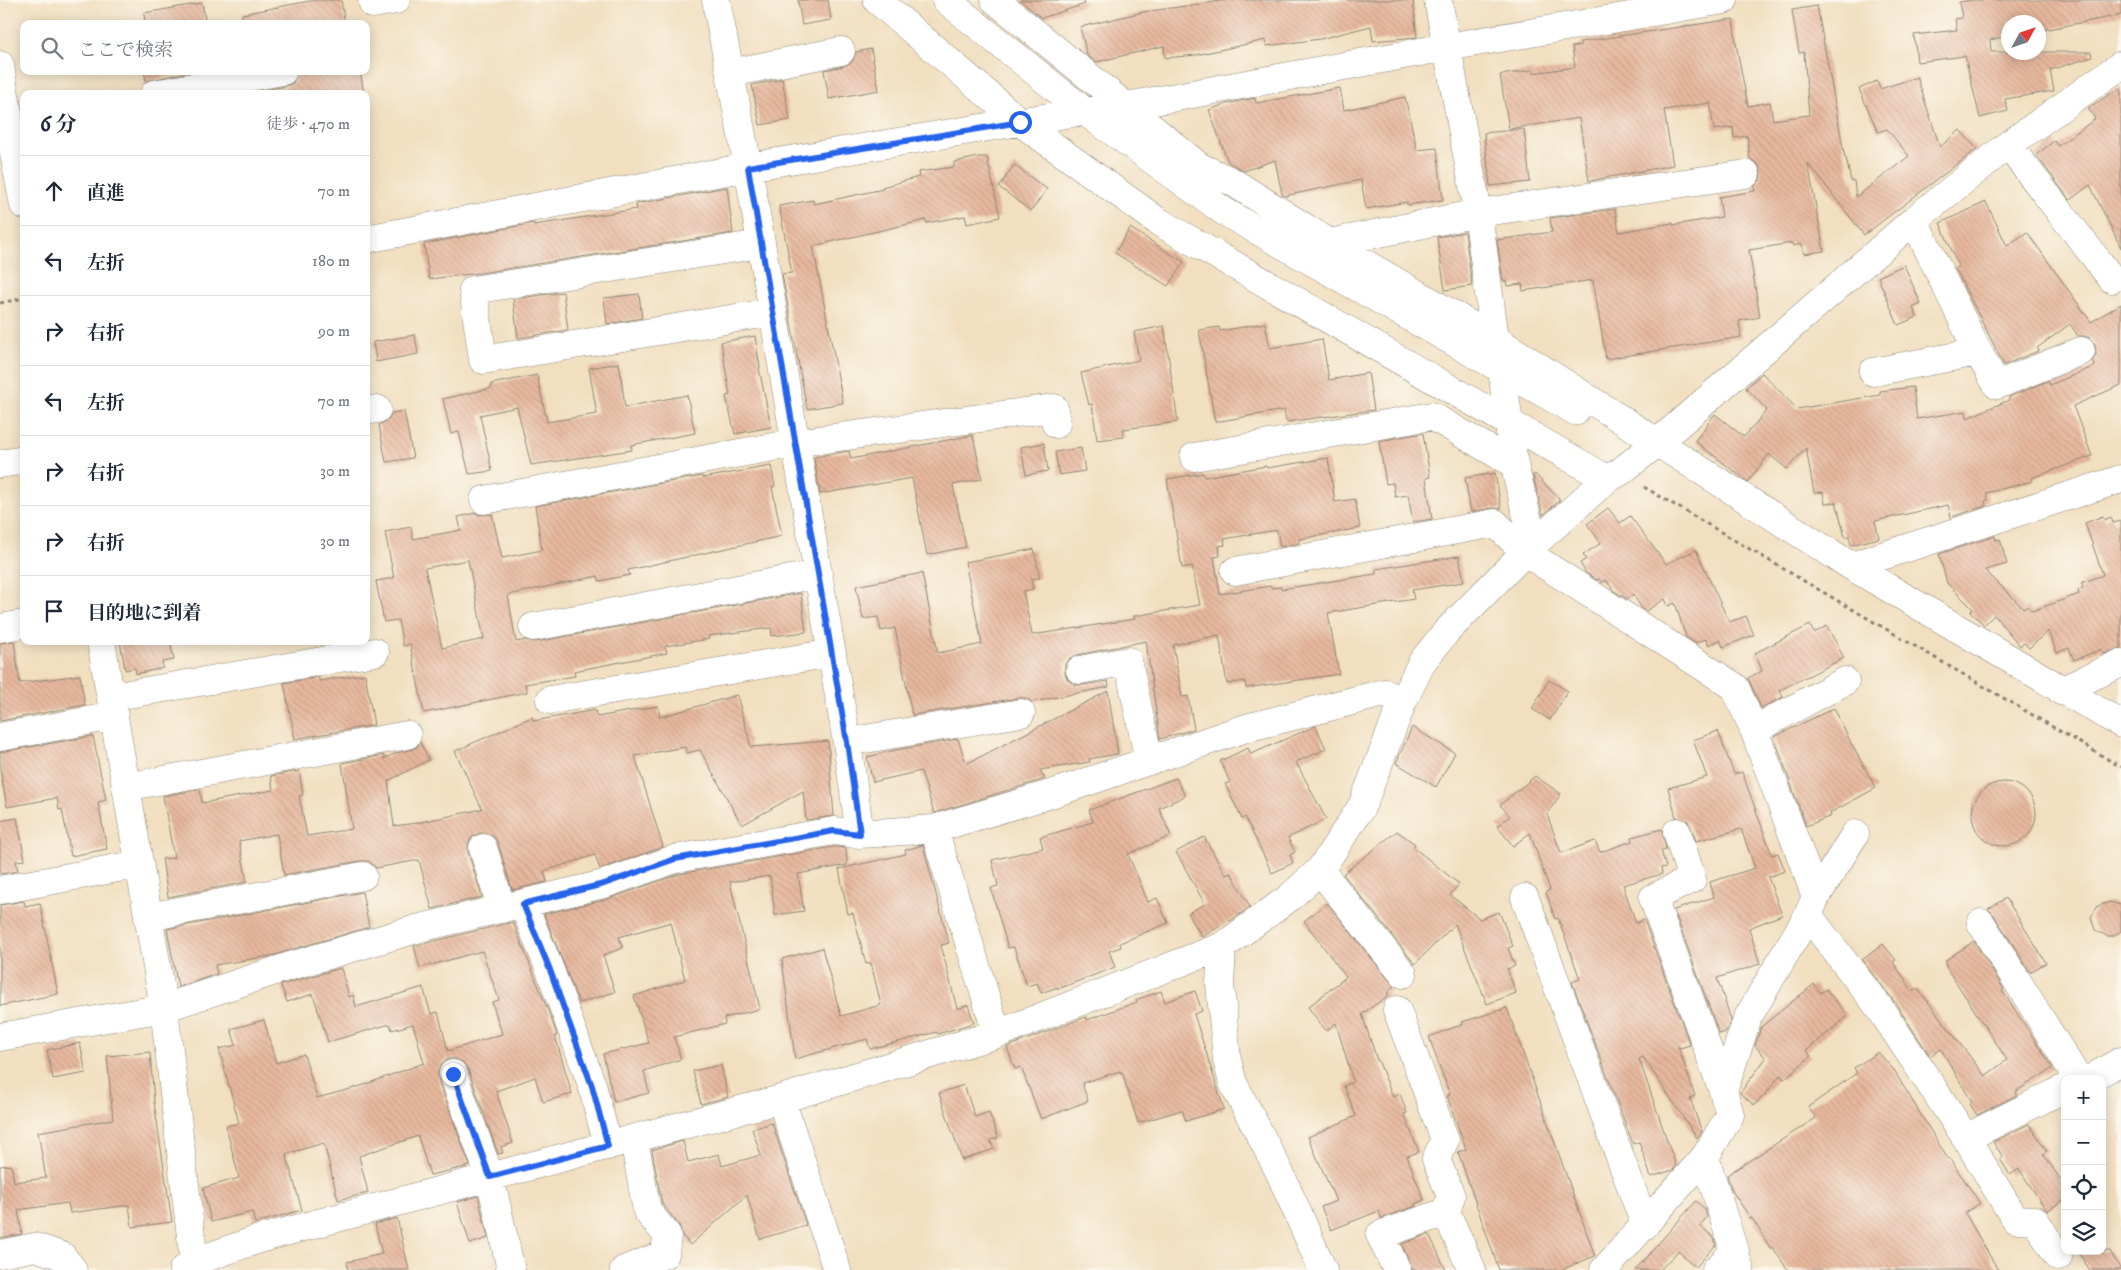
<!DOCTYPE html>
<html lang="ja">
<meta charset="utf-8">
<style>
:root{--surface:#fff;--page:#f6f6f7;--text:#1f2937;--muted:#747a83;--line:#e0e1e3}
body{margin:0;font-family:"IM FELL DW Pica","Noto Serif JP",serif;background:var(--page);color:var(--text)}
.controls{position:absolute;right:15px;bottom:15px;display:grid;overflow:hidden;border-radius:10px;box-shadow:0 2px 12px #0003}
.controls button{width:45px;height:45px;display:grid;place-items:center;padding:0;border:0;border-bottom:1px solid var(--line);background:var(--surface);color:var(--text);font:25px sans-serif}
.compass{position:absolute;left:2001px;top:15px;width:45px;height:45px;border-radius:50%;background:var(--surface);box-shadow:0 2px 12px #0003;rotate:50deg}
.stop{position:absolute;width:15px;height:15px;margin:-11px;border:4px solid #2563eb;border-radius:50%;background:#fff}
.stop.end{background:#2563eb;border-color:#fff;box-shadow:0 1px 5px #0008}
.list{margin:0;padding:0;list-style:none}
h2{display:flex;justify-content:space-between;align-items:center;height:65px;margin:0;padding:0 20px;font-size:21px}
h2 small{font-size:16px;font-weight:400;color:var(--muted)}
.list li{display:grid;grid-template-columns:32px 1fr auto;gap:15px;align-items:center;box-sizing:border-box;height:70px;padding:0 20px;border-top:1px solid var(--line)}
.list b{display:block;font-size:19px;white-space:nowrap}
.list em{font-size:16px;font-style:normal;color:var(--muted)}
.icon{flex:none;width:28px;height:28px;fill:none;stroke:currentColor;stroke-width:2;stroke-linecap:round;stroke-linejoin:round}
.map{position:relative;flex:none;width:2121px;height:1270px;overflow:hidden}
.search{position:absolute;background:var(--surface);box-shadow:0 2px 12px #0003;left:20px;top:20px;width:350px;height:55px;display:flex;align-items:center;gap:12px;box-sizing:border-box;padding:0 18px;border-radius:10px;color:var(--muted);font-size:19px}
.panel{position:absolute;background:var(--surface);box-shadow:0 2px 12px #0003;left:20px;top:90px;width:350px;height:555px;border-radius:10px}
.map>svg:first-child{display:block}
.building{fill:url(#building-back-hatch);fill-rule:evenodd}
.lines{fill:none;stroke-linecap:round;stroke-linejoin:round}
.minor-casing{stroke:#8e8576;stroke-width:29}
.path{stroke:#8e8576;stroke-width:3;stroke-dasharray:4 4;stroke-linecap:butt}
.minor{stroke:#fff;stroke-width:28}
.route{stroke:#2563eb;stroke-width:6}
</style>
<div class="map">
<svg width="2121" height="1270" viewBox="0 0 2121 1270">
<defs>
<pattern id="building-back-hatch" width="6" height="6" patternUnits="userSpaceOnUse" patternTransform="scale(1.25)"><rect width="6" height="6" fill="#e7b89e"/><path d="M-1 5l2 2M0 0l6 6M5-1l2 2" fill="none" stroke="#c69e88"/></pattern>
</defs>
<rect width="100%" height="100%" fill="#fbf7ec"/>
<filter id="ink" filterUnits="userSpaceOnUse"><feTurbulence type="fractalNoise" baseFrequency=".02" numOctaves="2"/><feDisplacementMap in="SourceGraphic" scale="10" xChannelSelector="R" yChannelSelector="G"/><feConvolveMatrix kernelMatrix="1 2 1 2 8 2 1 2 1" color-interpolation-filters="sRGB"/></filter>
<filter id="wash" filterUnits="userSpaceOnUse"><feTurbulence type="fractalNoise" baseFrequency=".0096" numOctaves="4" result="noise"/><feDisplacementMap in="SourceGraphic" scale="20" xChannelSelector="R" yChannelSelector="G"/><feGaussianBlur stdDeviation="1.12" result="paint"/><feColorMatrix in="noise" values="0 0 0 0 0 0 0 0 0 0 0 0 0 0 0 0 0 1.4 0 .05"/><feComposite in="paint" operator="in"/></filter>
<g filter="url(#wash)">
<rect width="100%" height="100%" fill="#f1dfc0"/>
<g id="blocks">
<path class="building" d="M315 0H341L345 24H243L242 14Z
M798 0H828L831 20 802 25Z
M1020 0H1084L1085 4 1042 18Z
M1228 0H1413L1417 37 1373 41 1371 26 1320 39 1267 46 1266 40 1196 55 1165 58 1164 46 1096 62 1087 55 1080 27 1143 12Z
M1972 0H2121V15L2038 31V22H2008V36L1990 40 1991 52H2091L2092 57 2050 70 2054 91 2005 99 2008 111 1980 118 1965 56 1917 62 1914 35 1957 30 1955 19 1962 18 1959 2Z
M202 3 206 24H145L144 13Z
M1817 6 1845 158H1846L1851 181H1854L1856 197 1909 156 1887 129 1878 132 1859 89 1877 81 1880 89 1917 77 1940 147 1960 130 1977 149 1864 235 1808 163 1824 251 1804 254 1802 244 1793 246 1792 243 1749 250 1760 317 1739 321 1741 337 1606 359 1593 280 1523 291 1522 284 1507 286 1506 281H1503L1497 240 1552 232 1550 218 1615 209 1619 232 1673 223V225L1722 217 1719 197 1755 191 1754 187 1760 180 1761 172 1758 164 1750 159 1747 136 1734 138 1733 127 1714 130 1710 103 1664 110 1673 165 1589 181 1579 118 1509 129 1500 75 1533 70V73L1575 67 1572 47 1581 45 1580 42 1733 19 1737 49 1748 106 1770 102 1773 120 1809 115 1804 52 1799 53 1792 10Z
M871 49 879 90 829 99 824 70 844 66 852 62 856 52Z
M144 71H193L146 81Z
M298 71H321V75L342 71H360L364 94H244L286 86 293 83Z
M782 79 790 120 760 125 752 85Z
M2121 87V248L2090 185 2070 200 2036 155 2054 141 2058 146 2095 119 2088 108Z
M1340 88 1344 110 1405 97 1417 150 1437 148 1443 200 1407 205V202L1366 209 1361 180 1285 196 1282 194 1275 160 1244 171 1228 162 1209 110 1226 104 1255 98 1256 103Z
M1524 129 1530 182 1490 186 1484 133Z
M979 157H987L1000 217 967 224 965 216 926 223V220L813 246 843 403 807 409 782 274 792 273 779 206 813 200 814 204 883 189 882 187 919 177 918 172 954 167V162Z
M1014 165 1047 189 1031 211 999 187Z
M727 187 733 233 480 273 429 279 424 244 534 223V225L637 209 636 204Z
M1986 202 2007 246 2027 232 2091 322 2121 304V385L2073 406 2092 456 2032 478 2033 481 1986 493 1988 500 1985 501 1986 506 1951 517 1948 505 1875 521 1879 538 1851 545 1849 536 1845 537 1836 502 1825 504 1823 492 1814 493 1806 448 1787 469 1769 454 1748 482 1695 441 1715 414 1744 437 1767 410 1746 388 1762 373 1797 409 1880 395V391L1913 387 1917 419 1966 411 1967 418 2009 400V397L2048 381 2050 385 2095 366 2092 361 2096 354 2095 345 2090 338 2084 336H2078L2070 324 2037 348 2038 351 2004 365 1955 268 1959 267 1940 223Z
M1130 228 1184 262 1168 286 1115 253Z
M1465 232 1472 286 1445 290 1437 237Z
M1904 265 1921 304 1913 308 1917 317 1898 325 1878 277Z
M563 292 568 330 518 338 513 299Z
M639 294 642 318 607 324 604 298Z
M1265 323 1270 348 1322 339 1329 380 1368 373 1374 410 1286 422 1284 410 1215 422 1199 330 1219 327 1220 331Z
M1164 326 1178 422 1123 429 1124 437 1097 440 1092 404 1089 405 1081 373 1139 360 1134 332Z
M415 335 418 354 376 362 373 342Z
M755 336 760 368H759L771 427 735 434 726 396 730 395 721 342Z
M619 363 625 407 687 395 695 433 631 445 632 450 531 465 517 407 480 415 492 471 469 474 459 432 451 434 443 399 492 388 491 384 537 375 547 422 597 414 589 368Z
M404 411 413 458 386 462 379 425 387 421 392 413Z
M1423 433 1430 477 1426 478 1432 519 1413 522 1408 495 1395 497 1393 483 1386 484 1379 441Z
M973 435 982 479 953 485 966 547 927 555 912 478 820 494 814 457 849 451 851 459Z
M1044 443 1048 471 1026 475 1021 447Z
M1081 448 1085 471 1059 475 1055 452Z
M1328 458 1335 502 1355 499 1360 528 1299 539V543L1280 547 1277 530 1224 539 1225 545 1219 546 1220 556 1214 557 1220 594 1271 586V588L1281 587 1282 589 1376 574V569L1459 556 1464 582 1412 590 1414 599 1328 613 1339 674 1246 688 1245 681 1227 684 1219 635 1173 645 1182 697 1188 696 1194 729 1160 739 1146 641 1077 655 1070 658 1065 664V673L1068 680 1074 685H1083L1108 681 1109 687 1032 702 1026 698H1018L912 715 895 628 881 631 878 617 863 619 856 586 922 573 938 653 982 644 965 562 1034 549 1040 578 1031 579 1033 589 1023 591 1032 635 1135 619 1134 616 1200 605 1192 566 1182 568 1167 479 1203 473 1204 477 1266 466 1267 468Z
M771 466 775 486 772 487 782 536 628 570 630 575 599 581 598 576 508 595 516 642 526 640 536 642 801 593 806 632 772 636 771 628 708 636 709 639 665 646 667 653 574 671 575 676 525 684 527 692 424 713 410 644 403 646 398 620 384 622 376 581 394 578 385 532 411 527 413 539 461 530 458 517 476 513 479 515 492 514 502 558 542 550 535 506 702 476 703 478ZM468 560 484 639 442 648 425 568Z
M1495 473 1501 509 1492 508 1471 512 1465 478Z
M1535 474 1560 500 1543 515 1533 476Z
M1608 508 1620 523 1630 516 1666 564 1696 550 1729 622 1746 616 1754 635 1723 647 1720 640 1708 645 1706 639 1695 643 1686 637 1675 603 1668 606 1665 599 1646 611 1642 609 1633 594 1627 599 1614 591 1606 580 1602 583 1599 579 1597 580 1586 573 1580 563 1586 559 1583 555 1601 543 1587 524Z
M2103 516 2104 520 2111 517 2113 523 2121 521V648L2104 654 2102 649 2074 660 2069 648 2057 653 2048 631 2029 648 2024 643 2020 646 1994 615 1984 625 1970 611 1973 609 1947 583 1939 554 1995 536 1996 540 2000 539 2007 564 1985 570 2024 609 2027 606 2032 611 2079 594 2078 590 2083 588 2081 583 2103 575 2085 523Z
M1810 625 1814 633 1827 626 1844 658 1780 690 1783 697 1761 708 1748 678 1762 671 1755 653Z
M14 641 20 683 80 675 85 705 0 721V643Z
M120 641H170L174 660 162 662 163 668 136 674 135 668 125 670Z
M365 674 374 725 295 739 284 683 319 677V681Z
M1549 680 1568 691 1550 720 1532 709Z
M1108 691 1118 754 1089 759 1090 762 1040 770 1045 779 934 813 921 771 873 782 867 757 896 750 958 739 966 764Z
M737 695 751 747 828 741 834 816 806 820 803 791 742 825 700 750 687 753 685 747 635 756 663 847 600 869 595 855 544 871 547 882 512 890 498 843 494 837 487 833H479L471 838 468 844V852L482 897 432 909 419 860 376 868 369 861H360L284 875 277 834 239 841 247 882 168 897 162 859 174 858 163 796 200 789 202 803 273 790 271 776 299 771 303 795 299 796 307 836 352 829 342 763 384 755V759L396 753 410 750 417 747 420 742 429 760 388 781 394 826 416 823 482 809 455 751 532 717 533 721 595 710 597 717 658 706 660 717Z
M1834 708 1851 743 1876 788 1830 813 1831 816 1806 826 1774 737Z
M1316 726 1326 749 1296 762 1326 819 1288 838 1295 852 1290 855 1293 863 1272 873 1245 817 1242 819 1225 784 1230 782 1220 761 1248 748 1251 754Z
M1412 727 1455 753 1436 787 1396 763Z
M1718 731 1734 774 1742 772 1772 855 1778 853 1785 871 1768 877 1782 915 1749 928 1760 964 1717 978 1731 1019 1726 1032 1719 1034 1674 910 1714 897 1710 882 1755 868 1741 829 1696 841 1688 821 1676 817 1668 788 1707 777 1693 740Z
M93 736 106 800 98 802 107 849 71 856 62 809 59 810 57 798 7 807 0 769V752Z
M1535 776 1561 794 1547 814 1561 853 1595 841 1600 852 1633 841 1632 837 1662 829 1666 850 1661 851 1666 867 1661 868 1662 874 1623 885 1636 923 1644 920 1690 1045 1680 1048 1678 1046 1695 1096 1690 1098 1702 1132 1697 1138 1643 1057 1639 1059 1676 1166 1673 1170 1651 1177 1639 1142 1633 1144 1572 982 1580 979 1558 918 1555 919 1546 892 1550 890 1530 833 1513 846 1497 826 1510 816 1500 805Z
M1176 778 1185 796 1159 808 1171 836 1128 854 1148 902 1157 898 1168 923 1120 943 1121 947 1109 951 1115 967 1058 989V987L1041 993 1037 983 1027 986 1014 947 1008 948 1001 924 991 888 998 886 992 860 1043 848 1040 837 1093 822 1089 810Z
M1972 814a32 32 0 1 1 64 0a32 32 0 1 1-64 0Z
M17 818 25 860 16 861 18 871 0 874V821Z
M1397 831 1415 844 1413 847 1459 884 1450 895 1480 919 1499 912 1513 946 1508 948 1515 966 1507 969 1516 993 1487 1004 1455 924 1415 964 1343 874Z
M1204 837 1226 875 1231 873 1250 907 1230 921V920L1202 937 1188 913 1205 904 1176 852Z
M923 845 949 943 941 945 957 1009 968 1005 974 1023 938 1034 937 1032 870 1049 867 1039 795 1059 782 959 822 948 841 1016 881 1005 871 963 866 964 853 913 848 914 839 869 906 854 905 850Z
M834 847 846 848 847 865 798 874 804 911 775 915 770 876 730 882 760 1009 724 1018 725 1024 674 1037 681 1059 644 1071 649 1093 614 1102 603 1054 649 1043 634 996 685 980 671 922 619 937 623 948 603 955 615 992 579 1003 544 914 608 899 679 874Z
M362 892 369 927 271 956 215 965 217 974 178 987 167 929Z
M2006 898 2046 963 2030 972 1994 915 1988 909Z
M24 901 25 906 40 903 58 994 0 1006V905Z
M2110 902 2121 905V931L2114 936H2107L2095 930 2091 917 2098 906Z
M1327 903 1394 986 1387 993 1389 995 1362 1014 1377 1060H1378L1393 1097 1400 1094 1407 1113 1404 1114 1419 1152 1407 1156 1424 1200 1415 1204 1416 1206 1381 1218 1379 1211 1331 1230 1321 1207 1336 1201 1308 1137 1356 1116 1344 1086 1353 1082 1352 1077 1336 1023 1326 1031 1308 1007 1346 977 1304 921Z
M513 922 553 1023 557 1036H555L572 1094 543 1102 535 1077 496 1091 513 1143 501 1147 503 1153 498 1154 468 1069 463 1062 455 1059H448L441 1064 438 1072V1079L470 1166 430 1175 418 1136 359 1156 368 1193 338 1200 324 1143 286 1154 302 1210 255 1223 252 1212 211 1222 203 1188 239 1178 226 1126 239 1123 219 1049 236 1045 231 1029 264 1020 276 1063 304 1054 317 1098 358 1087 424 1063 413 1024 392 1030 390 1024 328 1042 313 994 287 1002 281 985 341 968 349 997 353 995 356 1007 423 987 431 1014 438 1012 448 1051 502 1034 492 1002 499 1000 482 951 420 968 414 946Z
M1974 941 2004 989 2002 990 2053 1068 2015 1092 2017 1095 1977 1115 1970 1104 1972 1102 1941 1049 1930 1056 1894 1001 1862 960 1883 944 1896 960 1893 962 1913 991 1918 989 1985 1076 2007 1060 1946 967V960Z
M1814 984 1821 993 1826 989 1848 1016 1806 1051 1811 1056 1784 1079 1780 1075 1765 1095 1754 1105 1740 1093 1766 1058 1755 1046 1761 1027Z
M1161 991 1165 1002 1195 991 1202 1011 1194 1014 1224 1109 1186 1121 1182 1110 1138 1123 1122 1072 1120 1073V1071L1082 1083 1088 1101 1041 1119 1021 1067 1015 1069 1007 1047 1086 1017 1087 1020 1137 1002 1136 1000Z
M1507 1008 1595 1256 1561 1270H1499L1458 1152 1466 1149 1447 1096 1450 1095 1429 1037 1463 1024 1462 1022Z
M80 1043 86 1073 53 1079 47 1050Z
M150 1052 154 1102 172 1222 132 1227 129 1205 70 1213 68 1203 18 1210 22 1234 0 1238V1166L11 1165 14 1182 46 1178 38 1132 113 1119 107 1056Z
M1878 1052 1893 1069 1948 1159 1949 1158 1980 1203 1965 1213 1998 1270H1788L1773 1248H1770L1752 1218 1751 1219 1732 1191 1727 1175 1816 1118 1808 1107 1857 1073 1854 1068Z
M721 1065 728 1097 701 1104 693 1071Z
M964 1085 975 1117 989 1112 998 1138 990 1140 994 1149 962 1160 939 1093Z
M772 1123 806 1225 760 1239 747 1195 690 1245 682 1235 679 1225 662 1204 652 1150 683 1141 688 1162 719 1154 722 1166 761 1155 752 1129Z
M2029 1124 2047 1151 2043 1154 2065 1186V1199L2047 1211 2019 1169 2010 1175 2000 1159 2003 1157 1993 1142Z
M478 1196 488 1238 470 1244 457 1202Z
M1696 1201 1705 1209 1707 1217 1700 1226 1714 1238 1716 1245 1696 1267 1678 1251 1660 1270H1635Z
M397 1218 409 1270H348L347 1262 382 1254 375 1224Z
M1429 1234 1446 1270H1412L1402 1244Z
M2077 1251H2110L2121 1270H2090Z"/>
</g>
</g>
<g filter="url(#ink)">
<use href="#blocks" fill-opacity="0" stroke="#8e8576" stroke-width="1"/>
<g class="lines">
<g class="minor-casing">
<path id="minor" d="M372 0 373 4 396 0
M716 0 748 167 847 742 860 834
M877 0 1020 122 1159 222 1607 479
M946 0 1084 111 1225 212 1575 411
M995 0 1200 167 1231 181 1330 243 1495 339 1851 566 2121 724
M1438 0 1478 213 1495 339 1502 370 1514 464 1534 545
M0 65 9 119V127L24 205
M730 73 841 51
M154 94 283 71
M2008 145 2112 279
M366 239 748 167 1084 111 1127 106 1447 47 1724 0
M1330 243 1478 213 1746 174
M761 244 473 290 483 360 773 312
M1978 352 1997 385 2081 351
M1873 372 1978 352 1914 220
M366 411 377 409
M1194 457 1432 416 1514 464
M0 464 24 460
M484 500 795 443 1054 408 1056 424
M1851 566 2121 479
M1235 571 1495 523 1525 552 1735 687 1754 730 1816 897 1808 915 1748 1017 1723 1091 1730 1115 1705 1157 1604 1270
M533 627 818 574
M0 628 24 624
M101 641 164 1008 195 1270
M1080 670 1128 661 1149 761
M2061 691 2121 663
M111 697 375 652
M550 700 832 653
M1754 730 1845 681
M0 737 114 716
M847 742 1021 713
M126 787 407 735
M934 829 997 1034
M1677 832 1692 879 1653 898 1723 1091
M483 848 502 909
M1320 870 1403 974
M0 890 139 864
M1816 897 1855 834
M1525 898 1645 1225
M523 904 550 970 592 1085 608 1146
M1808 915 1881 1010 1966 1138 2015 1219 2035 1220 2058 1257
M148 917 363 876
M1981 923 2078 1079
M1222 947 1220 984 1227 1060 1233 1083 1279 1171 1323 1270
M1397 1010 1445 1140 1436 1159 1451 1196 1446 1212 1472 1270
M0 1037 164 1008 287 967 420 928 604 884 675 859 834 831 860 834 934 829 1054 793 1246 728 1384 693 1403 701
M453 1074 490 1177 511 1270
M2090 1079 2121 1061
M781 1099 837 1270
M1966 1138 2065 1088
M1705 1157 1740 1270
M0 1254 35 1247 62 1256 73 1270
M183 1270 194 1262 259 1239 781 1099 997 1034 1223 946 1289 898 1320 870 1328 858 1362 806 1403 701 1422 662 1446 632 1525 552 1607 479 1620 472 1657 443 1914 220 2008 145 2121 65
M624 1270 665 1254 667 1235 647 1211 634 1139
M1397 1270 1380 1235 1446 1212
M1716 1270 1735 1251"/>
</g>
<path class="path" d="M0 303 24 298
M1644 487 2121 767"/>
<use href="#minor" class="minor"/>
</g>
</g>
<g class="lines" filter="url(#ink)">
<path class="route" d="M453 1074 490 1177 608 1146 592 1086 550 970 523 904 604 884 675 859 834 831 860 834 847 742 748 167 1020 122"/>
</g>
</svg>
<div class="controls">
<button>+</button>
<button>−</button>
<button><svg class="icon" aria-label="locate" viewBox="0 0 24 24"><circle cx="12" cy="12" r="6"/><path d="M12 2v4M12 18v4M2 12h4M18 12h4"/></svg></button>
<button><svg class="icon" aria-label="layers" viewBox="0 0 24 24"><path d="M12 4l9 5-9 5-9-5zM3 14l9 5 9-5"/></svg></button>
</div>
<svg class="compass" viewBox="-18 -18 36 36"><path d="M0-13l5 13h-10z" fill="#e53935"/><path d="M0 13l5-13h-10z" fill="#747a83"/></svg>
<div class="stop" style="left:1020px;top:122px"></div>
<div class="stop end" style="left:453px;top:1074px"></div>
<div class="search"><svg class="icon" aria-label="search" viewBox="0 0 24 24"><circle cx="10" cy="10" r="6"/><path d="M15 15l6 6"/></svg>ここで検索</div>
<section class="panel">
<h2>6 分<small>徒歩 · 470 m</small></h2>
<ul class="list">
<li><svg class="icon" aria-label="ahead" viewBox="0 0 24 24"><path d="M12 20V5M6 11l6-6 6 6"/></svg><div><b>直進</b></div><em>70 m</em></li>
<li><svg class="icon" aria-label="left" viewBox="0 0 24 24"><path d="M17 20v-9H6M10 6l-5 5 5 5"/></svg><div><b>左折</b></div><em>180 m</em></li>
<li><svg class="icon" aria-label="right" viewBox="0 0 24 24"><path d="M7 20v-9h11M14 6l5 5-5 5"/></svg><div><b>右折</b></div><em>90 m</em></li>
<li><svg class="icon" aria-label="left" viewBox="0 0 24 24"><path d="M17 20v-9H6M10 6l-5 5 5 5"/></svg><div><b>左折</b></div><em>70 m</em></li>
<li><svg class="icon" aria-label="right" viewBox="0 0 24 24"><path d="M7 20v-9h11M14 6l5 5-5 5"/></svg><div><b>右折</b></div><em>30 m</em></li>
<li><svg class="icon" aria-label="right" viewBox="0 0 24 24"><path d="M7 20v-9h11M14 6l5 5-5 5"/></svg><div><b>右折</b></div><em>30 m</em></li>
<li><svg class="icon" aria-label="arrive" viewBox="0 0 24 24"><path d="M6 21V4h12l-3 4 3 4H6"/></svg><div><b>目的地に到着</b></div></li>
</ul>
</section>
</div>
